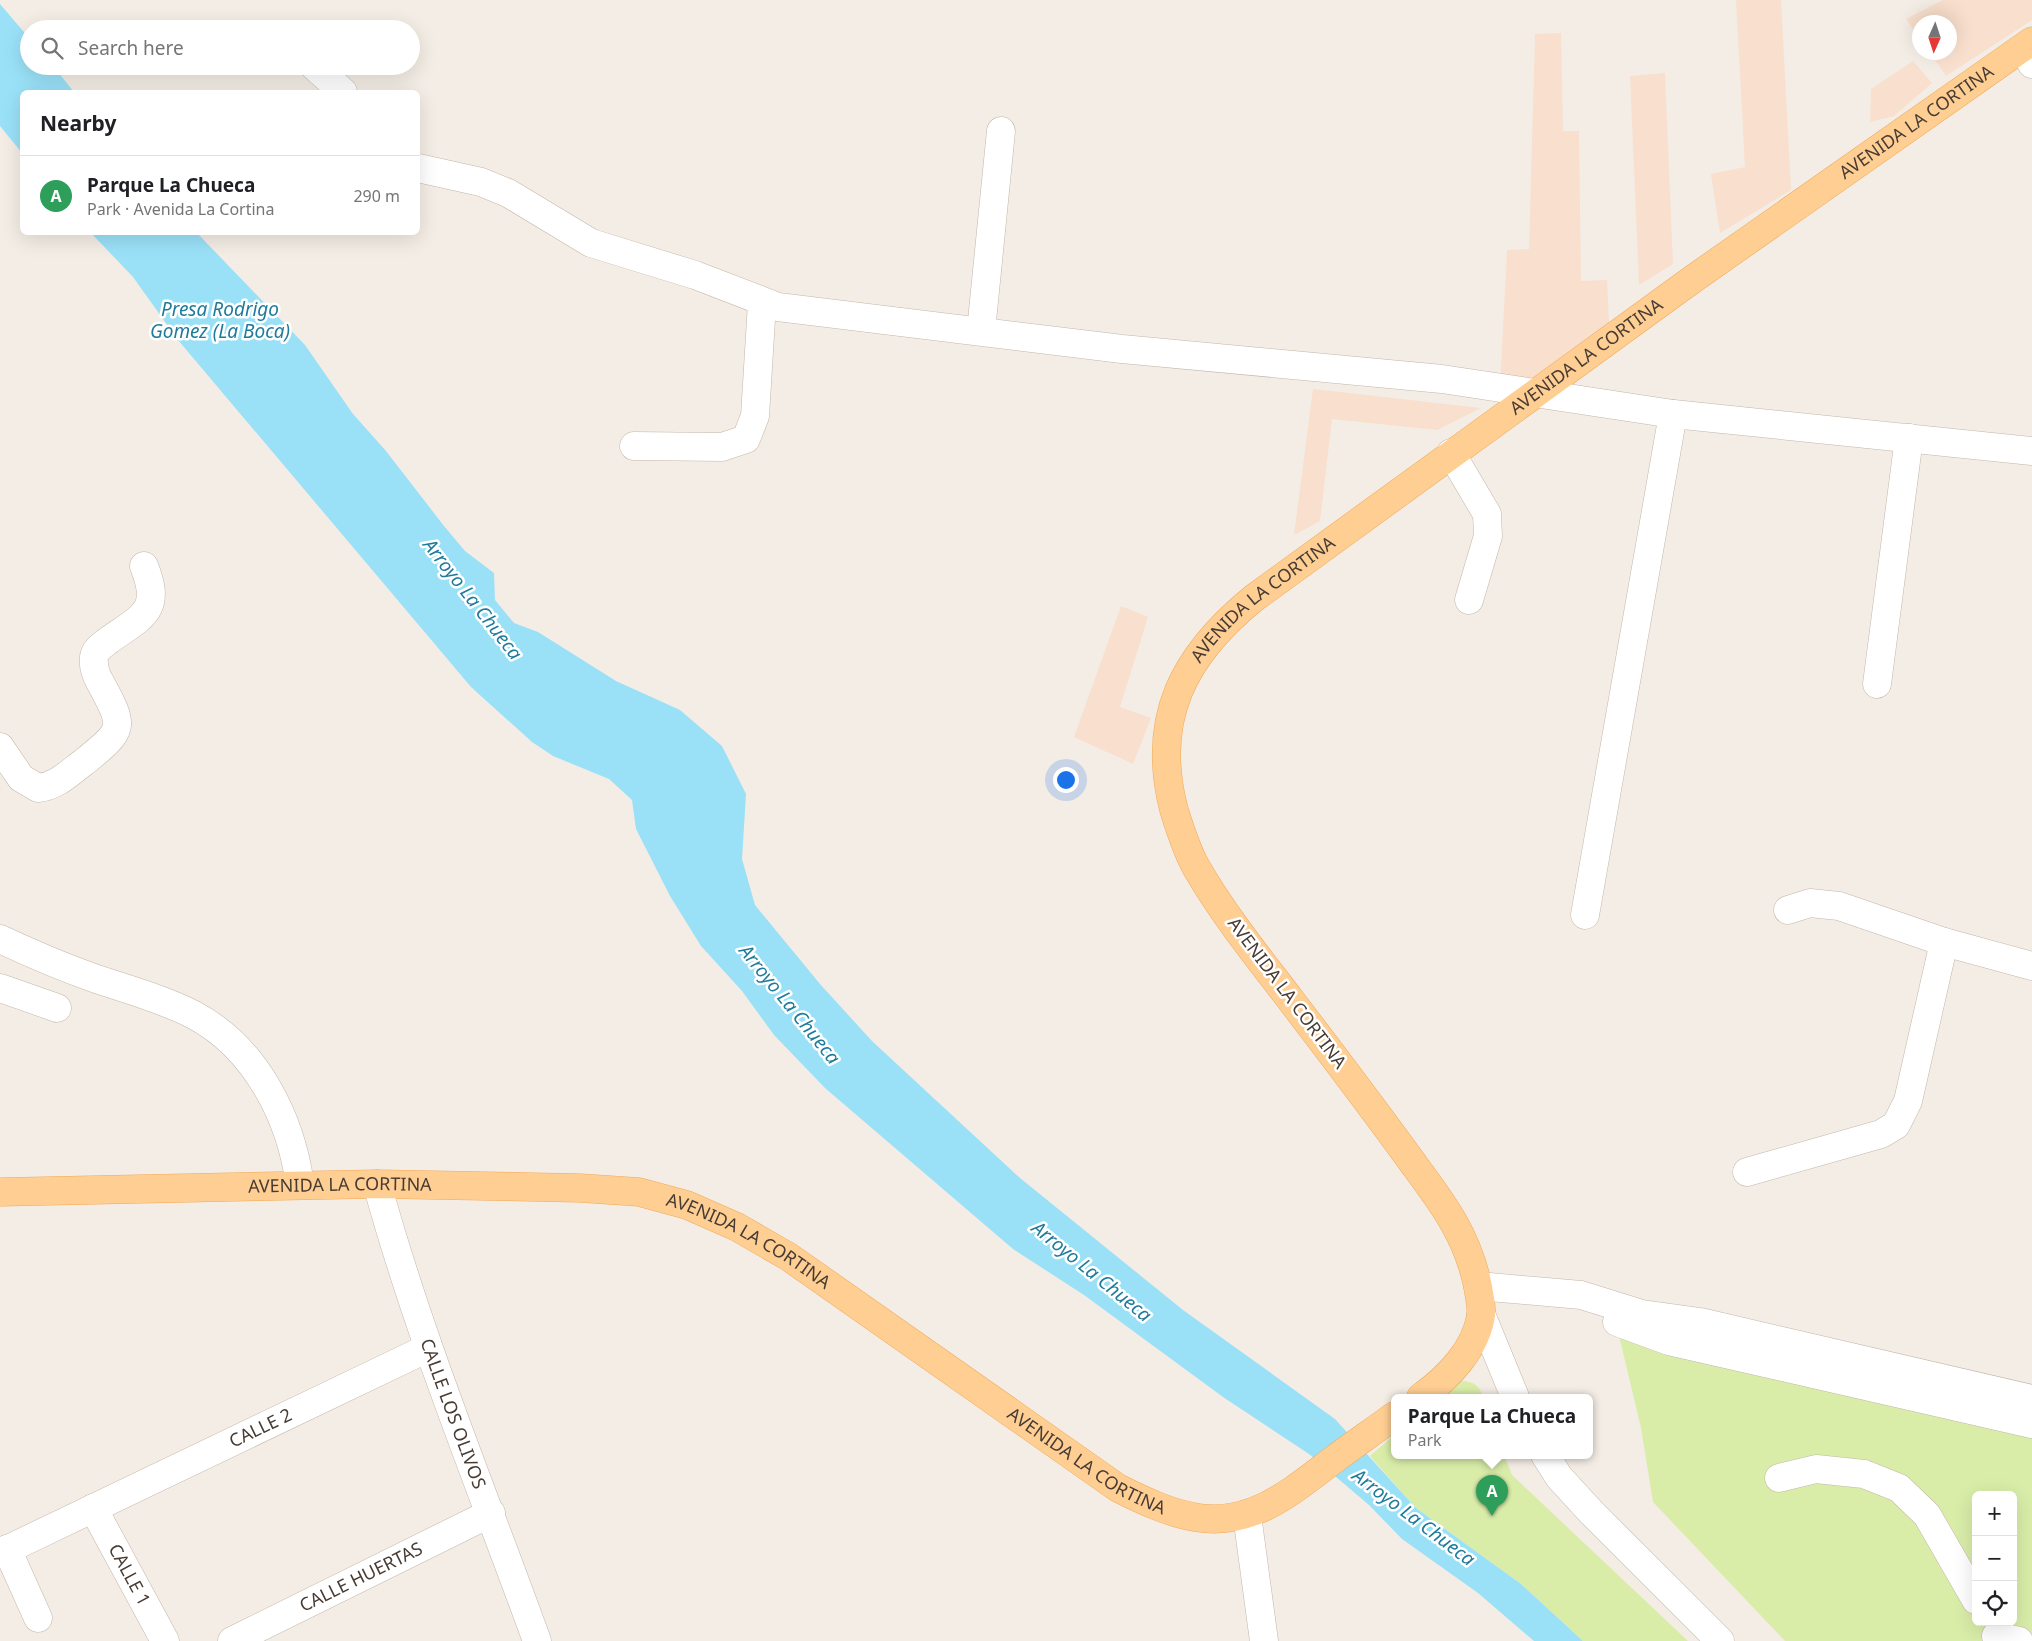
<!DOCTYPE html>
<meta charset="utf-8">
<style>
:root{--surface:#fff;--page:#f6f6f6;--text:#202124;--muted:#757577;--line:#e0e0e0;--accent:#1a73e8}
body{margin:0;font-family:"Noto Sans",sans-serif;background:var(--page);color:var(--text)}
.controls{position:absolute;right:15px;bottom:15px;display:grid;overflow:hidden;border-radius:8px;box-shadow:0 5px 20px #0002}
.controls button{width:45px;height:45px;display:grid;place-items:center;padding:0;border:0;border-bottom:1px solid var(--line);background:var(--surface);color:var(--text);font:25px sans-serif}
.compass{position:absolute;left:1912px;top:15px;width:45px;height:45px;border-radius:50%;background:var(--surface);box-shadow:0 5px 20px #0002;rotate:183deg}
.you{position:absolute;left:1065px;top:779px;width:18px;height:18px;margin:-12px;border:4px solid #fff;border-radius:50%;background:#1a73e8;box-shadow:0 0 0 8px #1a73e833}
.badge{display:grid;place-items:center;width:32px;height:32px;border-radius:50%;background:var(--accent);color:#fff;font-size:16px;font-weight:700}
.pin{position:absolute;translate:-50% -41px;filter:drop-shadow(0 1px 2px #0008)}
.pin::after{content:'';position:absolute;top:26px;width:18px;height:15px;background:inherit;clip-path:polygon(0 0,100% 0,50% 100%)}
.popup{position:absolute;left:1391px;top:1394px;width:202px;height:65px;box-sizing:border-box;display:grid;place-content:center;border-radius:8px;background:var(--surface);filter:drop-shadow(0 1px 4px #0005);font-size:16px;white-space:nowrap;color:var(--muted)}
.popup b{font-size:19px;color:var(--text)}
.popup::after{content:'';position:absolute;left:50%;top:100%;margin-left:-10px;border:10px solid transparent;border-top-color:var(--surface)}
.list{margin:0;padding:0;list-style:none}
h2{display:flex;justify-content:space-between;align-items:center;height:65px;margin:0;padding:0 20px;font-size:21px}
h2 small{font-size:16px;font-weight:400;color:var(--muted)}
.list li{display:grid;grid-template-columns:32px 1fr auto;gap:15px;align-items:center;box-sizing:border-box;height:80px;padding:0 20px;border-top:1px solid var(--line)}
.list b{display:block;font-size:19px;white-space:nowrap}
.list p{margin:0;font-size:16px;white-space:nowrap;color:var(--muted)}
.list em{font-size:16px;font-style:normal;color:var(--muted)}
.icon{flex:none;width:28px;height:28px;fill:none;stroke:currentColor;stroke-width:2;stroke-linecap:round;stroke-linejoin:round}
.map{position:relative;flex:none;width:2032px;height:1641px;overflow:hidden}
.search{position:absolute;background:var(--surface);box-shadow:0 5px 20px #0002;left:20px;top:20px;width:400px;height:55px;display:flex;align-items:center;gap:12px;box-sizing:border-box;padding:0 18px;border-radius:28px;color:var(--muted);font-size:19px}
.panel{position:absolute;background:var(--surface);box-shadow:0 5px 20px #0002;left:20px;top:90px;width:400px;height:145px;border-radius:8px}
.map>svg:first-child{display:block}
.commercial{fill:#f9dfcd}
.green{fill:#d9eda9;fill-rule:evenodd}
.water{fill:#9ae1f8}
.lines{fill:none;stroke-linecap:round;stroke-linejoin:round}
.minor-casing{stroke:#c4b6a9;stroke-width:29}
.major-casing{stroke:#f0a957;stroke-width:29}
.minor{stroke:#fff;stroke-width:28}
.major{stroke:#ffce93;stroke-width:28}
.labels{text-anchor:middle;stroke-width:5;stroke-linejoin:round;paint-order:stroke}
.street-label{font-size:18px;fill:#473c34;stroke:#fff}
.water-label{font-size:19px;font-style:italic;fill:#1f7b9b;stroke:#fff}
</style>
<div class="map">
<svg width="2032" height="1641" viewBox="0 0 2032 1641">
<rect width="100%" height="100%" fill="#f4ede5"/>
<path class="commercial" d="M1736 0H1781L1791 190 1720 233 1711 174 1745 167Z
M1943 0H2032V20L1946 76 1930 53 1950 52V22H1920L1919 38 1906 19Z
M1561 33 1563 131H1579L1581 281 1607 280 1609 323 1523 389 1500 386 1507 250 1529 249 1535 34Z
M1913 61 1932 83 1894 116 1870 122 1871 89Z
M1665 73 1673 264 1639 285 1630 76Z
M1313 389 1481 408 1437 430 1332 419 1320 521 1294 535Z
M1121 606 1148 617 1120 707 1151 718 1133 764 1074 737Z"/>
<path class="green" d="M1611 1302 2032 1399V1641H1785L1653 1502 1641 1428ZM1976 1495H2013V1622H1976Z
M1459 1381C1472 1381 1479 1384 1483 1397H1439Z
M1394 1435V1455H1504L1512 1475 1688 1641H1583L1521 1584 1416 1508 1370 1456Z"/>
<path class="water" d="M0 4 29 38V66H53L74 92H22V153L0 126Z
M91 233H197L305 345 353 414 386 451 444 526 465 551 494 573 495 600 514 623 538 632 616 681 680 710 722 746 746 794 742 859 755 905 820 984 872 1041 1020 1178 1183 1310 1335 1419 1416 1508 1521 1584 1583 1641H1534L1478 1593 1402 1539 1369 1505 1309 1454 1223 1397 1084 1295 1013 1249 825 1088 774 1035 742 991 701 946 670 896 636 829 632 800 609 779 553 756 532 742 471 687 178 340 133 277Z"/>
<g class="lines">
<g class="minor-casing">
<g id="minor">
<path d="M2022 48 2032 64"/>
<path d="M314 66 343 92"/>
<path d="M418 168 481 182 508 193 591 243 695 275 778 307 1122 349 1442 379 1673 414 2032 451"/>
<path d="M981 331 1001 131"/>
<path d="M634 446 722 447 746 439 755 416 762 303"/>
<path d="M1451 453 1487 514 1488 536 1469 600"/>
<path d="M1877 684 1909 438"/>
<path d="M0 747 21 778 38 788C57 786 69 773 84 762 125 729 125 728 100 682 96 675 93 665 94 657 96 648 103 645 109 640 143 616 162 611 144 566"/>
<path d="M1788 910 1810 903 1839 906 1944 942 2032 966"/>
<path d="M1585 915 1673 414"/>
<path d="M0 939C30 953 60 966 91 977 125 989 161 998 194 1015 256 1048 291 1118 300 1185"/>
<path d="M0 988 57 1008"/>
<path d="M1747 1172 1881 1134 1896 1125 1908 1101 1944 942"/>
<path id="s1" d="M377 1184C420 1340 482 1489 537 1641"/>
<path d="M1478 1286 1581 1295 1642 1314 1700 1322 2032 1399"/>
<path d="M1481 1314 1515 1397"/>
<path d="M1617 1322 1669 1341 2032 1424"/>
<path d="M1545 1455 1559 1477 1591 1512 1720 1641"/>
<path d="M1779 1478 1816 1469 1864 1474 1899 1488 1927 1515 1976 1600"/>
<path id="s2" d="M93 1508 165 1641"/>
<path d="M1247 1515 1264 1641"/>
<path d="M7 1549 38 1618"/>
<path id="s3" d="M0 1553 428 1348"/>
<path d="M1996 1636 2019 1641"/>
<path id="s4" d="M232 1641 491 1513"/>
</g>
</g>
<g class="major-casing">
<g id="major">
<path id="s5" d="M0 1192 377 1184 580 1188 639 1192 687 1205 737 1227 789 1257 1118 1488C1144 1501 1171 1514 1200 1518 1254 1525 1292 1491 1332 1461 1353 1445 1374 1431 1394 1416"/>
<path id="s6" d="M1421 1397C1448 1378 1476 1349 1481 1315 1482 1306 1479 1295 1478 1287 1468 1237 1444 1205 1415 1166 1374 1109 1332 1054 1290 999 1257 956 1223 914 1196 867 1186 849 1180 829 1174 810 1150 718 1184 655 1254 598L1693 279 2032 41"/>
</g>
</g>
<use href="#minor" class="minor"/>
<use href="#major" class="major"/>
</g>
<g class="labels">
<g class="street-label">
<text dy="6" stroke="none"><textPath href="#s6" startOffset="1760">AVENIDA LA CORTINA</textPath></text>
<text dy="6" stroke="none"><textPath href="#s6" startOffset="1355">AVENIDA LA CORTINA</textPath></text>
<text dy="6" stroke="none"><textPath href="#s6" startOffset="950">AVENIDA LA CORTINA</textPath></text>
<text transform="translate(1287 993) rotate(53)" y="6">AVENIDA LA CORTINA</text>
<text dy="6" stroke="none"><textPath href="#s5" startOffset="340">AVENIDA LA CORTINA</textPath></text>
<text dy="6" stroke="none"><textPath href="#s5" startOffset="760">AVENIDA LA CORTINA</textPath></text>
<text dy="6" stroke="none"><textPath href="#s1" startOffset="242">CALLE LOS OLIVOS</textPath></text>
<text dy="6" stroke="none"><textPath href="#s3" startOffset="289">CALLE 2</textPath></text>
<text dy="6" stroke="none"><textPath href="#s5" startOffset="1165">AVENIDA LA CORTINA</textPath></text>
<text dy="6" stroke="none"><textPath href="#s2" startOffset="76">CALLE 1</textPath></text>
<text dy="6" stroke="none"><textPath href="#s4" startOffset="144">CALLE HUERTAS</textPath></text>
</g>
<g class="water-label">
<text x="220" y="316">Presa Rodrigo<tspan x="220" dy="22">Gomez (La Boca)</tspan></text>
<text transform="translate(473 599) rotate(52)" y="7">Arroyo La Chueca</text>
<text transform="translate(790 1004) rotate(51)" y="7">Arroyo La Chueca</text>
<text transform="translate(1092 1271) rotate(39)" y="7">Arroyo La Chueca</text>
<text transform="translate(1414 1517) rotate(37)" y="7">Arroyo La Chueca</text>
</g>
</g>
</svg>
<div class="controls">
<button>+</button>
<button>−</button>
<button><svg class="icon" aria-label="locate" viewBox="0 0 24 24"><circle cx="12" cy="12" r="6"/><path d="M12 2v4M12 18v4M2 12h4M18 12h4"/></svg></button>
</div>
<svg class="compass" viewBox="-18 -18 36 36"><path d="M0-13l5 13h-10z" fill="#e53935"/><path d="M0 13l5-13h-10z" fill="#757577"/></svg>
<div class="you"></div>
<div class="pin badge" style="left:1492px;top:1516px;background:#2e9e5b">A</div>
<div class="popup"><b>Parque La Chueca</b>Park</div>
<div class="search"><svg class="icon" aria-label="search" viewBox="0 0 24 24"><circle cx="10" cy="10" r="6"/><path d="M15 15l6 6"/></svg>Search here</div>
<section class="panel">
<h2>Nearby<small></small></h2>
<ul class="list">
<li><span class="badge" style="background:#2e9e5b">A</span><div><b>Parque La Chueca</b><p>Park · Avenida La Cortina</p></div><em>290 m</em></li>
</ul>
</section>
</div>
